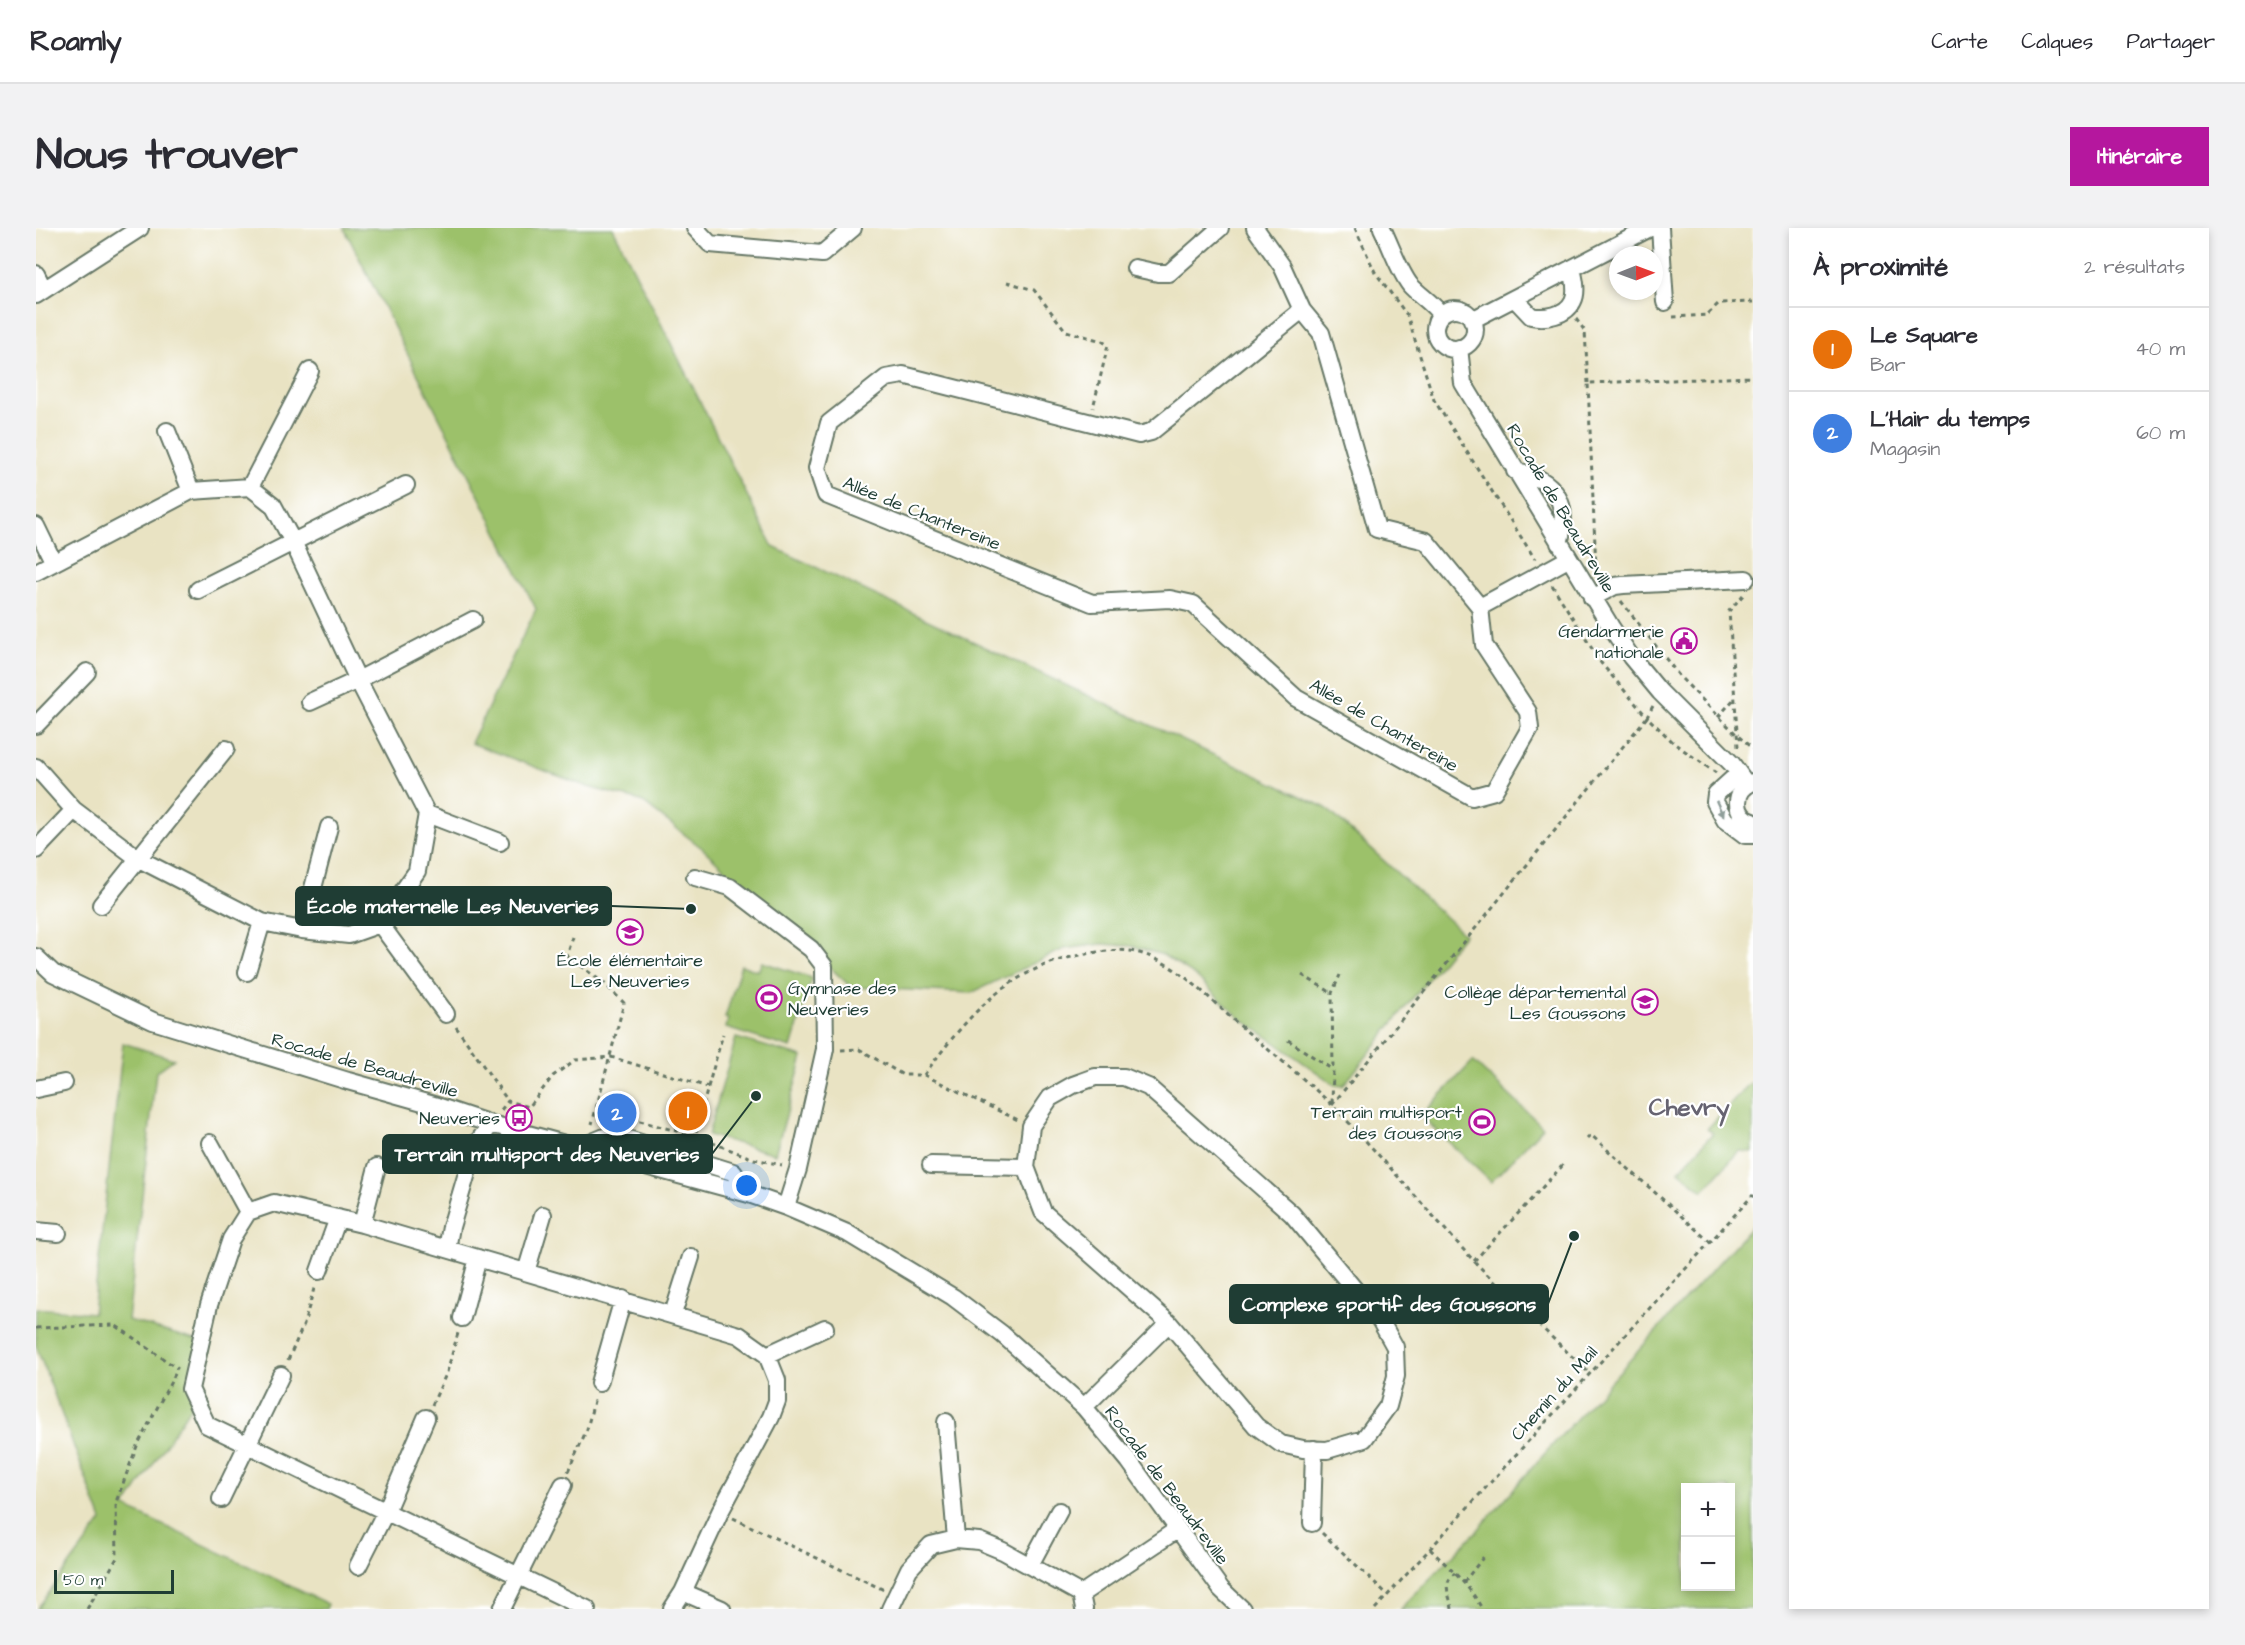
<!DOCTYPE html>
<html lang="fr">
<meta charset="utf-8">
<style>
:root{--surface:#fff;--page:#f2f2f3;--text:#2b2b33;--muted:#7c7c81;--line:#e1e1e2;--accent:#b5179e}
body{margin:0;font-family:"Architects Daughter",sans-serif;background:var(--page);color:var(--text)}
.controls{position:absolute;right:18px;bottom:18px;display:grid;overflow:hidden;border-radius:0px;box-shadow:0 3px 9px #0003}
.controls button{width:54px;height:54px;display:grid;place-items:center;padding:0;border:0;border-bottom:2px solid var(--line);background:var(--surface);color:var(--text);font:30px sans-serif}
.compass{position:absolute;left:1573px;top:18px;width:54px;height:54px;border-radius:50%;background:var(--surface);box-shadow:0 3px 9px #0003;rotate:89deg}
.scale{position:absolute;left:18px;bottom:15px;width:120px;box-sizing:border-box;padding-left:6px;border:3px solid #1f3d34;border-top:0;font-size:16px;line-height:21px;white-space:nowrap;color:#1f3d34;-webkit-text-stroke:4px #fff;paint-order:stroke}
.you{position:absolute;left:711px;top:958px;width:21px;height:21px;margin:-15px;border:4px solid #fff;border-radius:50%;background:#1a73e8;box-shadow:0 0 0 9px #1a73e833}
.badge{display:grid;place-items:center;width:39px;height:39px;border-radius:50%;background:var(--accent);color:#fff;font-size:20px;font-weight:700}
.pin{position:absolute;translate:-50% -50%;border:3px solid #fff;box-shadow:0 2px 6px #0006}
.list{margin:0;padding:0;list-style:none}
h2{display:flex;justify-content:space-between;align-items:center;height:78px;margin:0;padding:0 24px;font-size:26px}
h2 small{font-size:20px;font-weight:400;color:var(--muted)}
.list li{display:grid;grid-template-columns:39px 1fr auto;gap:18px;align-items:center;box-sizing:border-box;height:84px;padding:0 24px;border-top:2px solid var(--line)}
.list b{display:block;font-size:22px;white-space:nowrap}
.list p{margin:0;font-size:20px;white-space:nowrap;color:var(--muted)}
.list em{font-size:20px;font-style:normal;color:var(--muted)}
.map{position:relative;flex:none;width:1717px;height:1381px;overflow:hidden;border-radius:0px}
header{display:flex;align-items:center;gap:36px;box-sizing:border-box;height:84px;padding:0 30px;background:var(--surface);border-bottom:2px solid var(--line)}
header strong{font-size:28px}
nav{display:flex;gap:33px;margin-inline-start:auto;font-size:21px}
.intro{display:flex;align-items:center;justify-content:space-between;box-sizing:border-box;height:144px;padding:0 36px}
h1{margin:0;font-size:42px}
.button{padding:15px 27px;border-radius:0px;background:var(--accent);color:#fff;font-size:21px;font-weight:700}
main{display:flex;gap:36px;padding:0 36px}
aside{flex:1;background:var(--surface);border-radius:0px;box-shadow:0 3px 9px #0003}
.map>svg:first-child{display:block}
.green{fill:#9cc16b;stroke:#5e7f50;stroke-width:1.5;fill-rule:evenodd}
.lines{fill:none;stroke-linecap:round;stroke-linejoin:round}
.minor-casing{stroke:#676;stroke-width:20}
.path{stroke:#676;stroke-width:3;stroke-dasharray:4.5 4.5;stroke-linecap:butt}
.minor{stroke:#fff;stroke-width:16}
.oneway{fill:#8f9e9a}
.labels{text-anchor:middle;stroke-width:4.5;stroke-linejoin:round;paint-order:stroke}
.street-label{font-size:18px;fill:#1f3d34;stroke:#fff}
.poi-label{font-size:18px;fill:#1f3d34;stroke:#fff;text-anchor:end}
.district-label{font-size:24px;font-weight:bold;fill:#666371;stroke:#fff}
.leader{fill:none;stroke:#1f3d34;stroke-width:2}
.callout-dot{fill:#1f3d34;stroke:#fff;stroke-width:2}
.callout{fill:#1f3d34;stroke:#1f3d34;stroke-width:2}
.callout-label{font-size:20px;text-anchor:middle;font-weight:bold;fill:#fff}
</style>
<header>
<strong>Roamly</strong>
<nav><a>Carte</a><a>Calques</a><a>Partager</a></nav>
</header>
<div class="intro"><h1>Nous trouver</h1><a class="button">Itinéraire</a></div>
<main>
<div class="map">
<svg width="1717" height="1381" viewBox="0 0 1717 1381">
<rect width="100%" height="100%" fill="#fff"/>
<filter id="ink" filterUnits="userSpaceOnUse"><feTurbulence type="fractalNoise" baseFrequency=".0167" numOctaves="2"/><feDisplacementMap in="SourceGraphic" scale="12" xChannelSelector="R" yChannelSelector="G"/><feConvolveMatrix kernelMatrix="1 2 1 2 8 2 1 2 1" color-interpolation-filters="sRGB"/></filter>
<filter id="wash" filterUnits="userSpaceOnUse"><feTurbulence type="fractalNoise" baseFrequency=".008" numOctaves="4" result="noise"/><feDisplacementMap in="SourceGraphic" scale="24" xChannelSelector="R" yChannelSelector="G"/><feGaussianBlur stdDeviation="1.35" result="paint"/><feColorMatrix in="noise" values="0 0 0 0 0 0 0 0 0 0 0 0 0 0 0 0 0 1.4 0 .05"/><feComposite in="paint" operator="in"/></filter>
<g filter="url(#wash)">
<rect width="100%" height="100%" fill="#e9e3c3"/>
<path class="green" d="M308 0H577L737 319 1290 580 1428 706 1307 858 1299 857 1204 790 1158 747 1127 727 1096 718 1066 716 1028 721 935 765 815 759 666 620 605 573 552 559 435 515 500 381Z
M726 734 776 750 755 820 690 800 692 791 689 790 705 737 722 743Z
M700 810 767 829 739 926 672 907Z
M87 815 138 831 120 844 92 1092 165 1114 159 1172 89 1279 292 1376 290 1381H1L66 1293 0 1118V1080L57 1085Z
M1437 833 1507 899 1455 954 1385 888Z
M1714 855 1717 858V924L1703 923 1667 963 1643 943 1677 905 1671 901Z
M1717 997V1381H1364L1442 1302 1501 1234ZM1650 1260H1694V1358H1650Z"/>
</g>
<g filter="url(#ink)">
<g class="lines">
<g class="minor-casing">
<path id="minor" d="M659 0 674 16 786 26 817 0
M1219 0 1246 38 1266 82
M1346 0C1355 18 1362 41 1374 57 1384 68 1397 75 1405 87
M1624 0 1629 74
M1099 40 1122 45H1133L1184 0
M0 46 8 62
M0 67 104 0
M1479 71 1495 88C1509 91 1530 88 1537 73 1542 63 1538 50 1536 40
M1399 101a20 20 0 1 1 40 0a20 20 0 1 1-40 0Z
M1436 92 1614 0
M1423 120 1427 155 1575 399 1595 429 1624 464 1696 536 1711 557
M131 203 155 263
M1479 243C1519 250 1535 276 1523 315
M214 259 274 143
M0 298 17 333
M0 344 155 263 214 259 237 277 257 314 322 452 391 586 381 643 344 696 313 707 266 702 226 694 103 631 38 582 0 539
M162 362 370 257
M1556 370 1579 358 1587 357 1710 351
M1444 379 1390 313 1341 301 1285 105 1266 82 1115 204 1103 207 867 147 850 150 793 195 781 240 790 267 1056 375 1134 371 1157 376 1260 470 1436 569 1458 563 1494 500 1492 484 1448 417 1444 379 1532 331
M274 474 322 452 437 392
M0 497 51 444
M1702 546 1680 566 1679 574 1689 592 1709 607H1717
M1717 554C1697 562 1697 587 1717 594
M391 586 464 614
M0 622 38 582
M659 649 694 659 775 721 788 738 789 821 762 941 750 979
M65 677 190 521
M344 696 410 786
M266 702 293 599
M0 729 17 745 117 793 312 853 401 878 455 896 713 966 750 979 811 1005 917 1069 966 1106 1048 1179 1093 1233 1185 1361 1206 1381
M211 744 226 694
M1059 849H1088L1112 859 1256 986 1344 1092 1359 1119 1360 1148 1352 1178 1328 1211 1291 1222 1267 1221 1245 1216 1220 1198 1133 1095 1007 984 990 939 995 898 1014 870 1037 857Z
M0 861 28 855
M174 915 212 984
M541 917 552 916 576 906 697 944 713 966
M895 937 990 939
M326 996 341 939
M0 1003 22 1005
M411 1021 415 999 439 918 455 896
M283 1043 302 990
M490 1044 507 987
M637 1086 655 1029
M426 1090 442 1030
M731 1127 789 1100
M563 1155 587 1071
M1048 1179 1133 1095
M910 1194 920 1311
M185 1271 245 1147
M1276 1295 1278 1221
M994 1337 1023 1283
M322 1338 350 1283 390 1190
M647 1364 686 1381
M1045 1366 1142 1301
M466 1381 527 1257
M551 1381 171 1197 154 1161 173 1077 195 1011 212 984 238 975 326 996 703 1107 731 1127 741 1152V1173L735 1189 684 1284 647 1364 636 1381
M854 1381 873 1341 895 1317 920 1311 943 1313 967 1323 1045 1366 1048 1381"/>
</g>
<path class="path" d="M1319 0 1339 44 1371 87 1398 172 1499 331
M971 54 998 62 1030 103 1066 113 1072 117 1057 180
M1637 89 1671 87 1683 75 1717 74
M1540 91 1549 103 1552 155
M1560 341 1552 155 1717 149
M1516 357 1565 435 1611 489 1617 478
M1585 373 1644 449 1702 508 1717 521
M1682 489 1699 470
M1702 519 1693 383 1708 366
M537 709 531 728 569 756 588 775 556 896
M1266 747 1296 765
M420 799 472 873
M1252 812 1297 842
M805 822 823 821 867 847H888L982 892
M888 847C931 789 970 741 1045 727 1060 724 1079 721 1094 723 1137 730 1169 767 1201 795 1233 823 1267 849 1297 878 1345 928 1390 981 1437 1032 1475 1071 1515 1108 1554 1146
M672 859 687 806
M1296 875 1297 842 1296 765 1304 747
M1296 877 1611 489 1639 516 1680 545
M560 881 659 908
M465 882 472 873 493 879 517 848 539 832 575 829 672 859 659 908 718 931 746 937
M1551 911 1555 907 1674 1014
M1438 1033 1528 936
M0 1100 79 1097 142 1141
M252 1132 268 1096 279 1057
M396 1177 411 1144 422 1105
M532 1244 551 1201 559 1169
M697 1290 848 1362
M1286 1305 1352 1367
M1394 1321C1413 1340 1434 1357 1446 1381
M1428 1354 1449 1327
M51 1381 81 1330 80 1274 101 1218 140 1144
M1339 1381 1717 967
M1416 1381C1414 1366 1405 1357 1419 1345"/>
<use href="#minor" class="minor"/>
</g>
<defs><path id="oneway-solid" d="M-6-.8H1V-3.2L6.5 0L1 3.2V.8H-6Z" transform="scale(1.5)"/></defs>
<use class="oneway" href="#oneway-solid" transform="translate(1684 581) rotate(65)"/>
</g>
<defs>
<g id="civic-ring" transform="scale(1.35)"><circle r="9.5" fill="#fff" stroke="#b5179e" stroke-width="1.5"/><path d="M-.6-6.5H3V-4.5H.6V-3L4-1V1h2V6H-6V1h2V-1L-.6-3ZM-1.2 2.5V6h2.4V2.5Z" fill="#b5179e"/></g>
<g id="school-ring" transform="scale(1.35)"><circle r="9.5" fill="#fff" stroke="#b5179e" stroke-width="1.5"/><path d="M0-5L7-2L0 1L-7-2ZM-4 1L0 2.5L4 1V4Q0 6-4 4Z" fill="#b5179e"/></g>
<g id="stadium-ring" transform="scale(1.35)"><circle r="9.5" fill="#fff" stroke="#b5179e" stroke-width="1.5"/><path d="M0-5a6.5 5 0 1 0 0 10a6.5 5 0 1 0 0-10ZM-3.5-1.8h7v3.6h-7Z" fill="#b5179e"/></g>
<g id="bus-ring" transform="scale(1.35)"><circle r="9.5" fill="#fff" stroke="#b5179e" stroke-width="1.5"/><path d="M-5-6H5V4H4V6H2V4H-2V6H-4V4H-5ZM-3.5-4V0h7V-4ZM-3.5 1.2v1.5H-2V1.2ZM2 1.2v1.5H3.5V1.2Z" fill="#b5179e"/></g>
</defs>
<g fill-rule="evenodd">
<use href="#civic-ring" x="1648" y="413"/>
<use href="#school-ring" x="594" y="704"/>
<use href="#stadium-ring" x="733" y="770"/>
<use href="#school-ring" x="1609" y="774"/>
<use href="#bus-ring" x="483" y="890"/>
<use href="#stadium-ring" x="1446" y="894"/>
</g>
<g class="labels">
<g class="street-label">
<text transform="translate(1525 280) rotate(59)" y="6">Rocade de Beaudreville</text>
<text transform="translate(886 285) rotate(22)" y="6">Allée de Chantereine</text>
<text transform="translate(1348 497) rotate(30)" y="6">Allée de Chantereine</text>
<text transform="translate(329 837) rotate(16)" y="6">Rocade de Beaudreville</text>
<text transform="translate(1518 1165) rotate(-48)" y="6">Chemin du Mail</text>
<text transform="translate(1131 1257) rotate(53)" y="6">Rocade de Beaudreville</text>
</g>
<g class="poi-label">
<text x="1628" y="409">Gendarmerie<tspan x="1628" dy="21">nationale</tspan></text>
<text x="594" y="738" text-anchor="middle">École élémentaire<tspan x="594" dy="21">Les Neuveries</tspan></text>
<text x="752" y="766" text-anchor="start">Gymnase des<tspan x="752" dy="21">Neuveries</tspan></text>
<text x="1590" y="770">Collège départemental<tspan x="1590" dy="21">Les Goussons</tspan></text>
<text x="1426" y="890">Terrain multisport<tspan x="1426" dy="21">des Goussons</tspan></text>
<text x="464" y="896">Neuveries</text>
</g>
<g class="district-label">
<text x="1653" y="887">Chevry</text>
</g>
</g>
<path class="leader" d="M655 681L575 678M720 868L676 926M1538 1008L1512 1076"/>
<g class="callout-dot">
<circle cx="655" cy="681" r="6"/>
<circle cx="720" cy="868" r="6"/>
<circle cx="1538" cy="1008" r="6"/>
</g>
<g class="callout">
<rect x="260" y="659" width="315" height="38" rx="6"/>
<rect x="347" y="907" width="329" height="38" rx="6"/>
<rect x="1194" y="1057" width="318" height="38" rx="6"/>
</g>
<g class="callout-label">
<text x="417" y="685">École maternelle Les Neuveries</text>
<text x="511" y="933">Terrain multisport des Neuveries</text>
<text x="1353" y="1083">Complexe sportif des Goussons</text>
</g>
</svg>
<div class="controls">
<button>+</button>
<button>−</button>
</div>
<svg class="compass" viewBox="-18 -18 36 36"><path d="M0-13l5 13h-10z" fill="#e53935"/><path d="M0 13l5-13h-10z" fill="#7c7c81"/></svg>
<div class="scale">50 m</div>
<div class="you"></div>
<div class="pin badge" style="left:652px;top:883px;background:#e8710a">1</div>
<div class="pin badge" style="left:581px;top:885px;background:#3f7fe0">2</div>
</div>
<aside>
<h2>À proximité<small>2 résultats</small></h2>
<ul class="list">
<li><span class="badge" style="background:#e8710a">1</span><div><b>Le Square</b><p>Bar</p></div><em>40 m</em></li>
<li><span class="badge" style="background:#3f7fe0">2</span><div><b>L'Hair du temps</b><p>Magasin</p></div><em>60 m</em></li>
</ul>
</aside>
</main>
